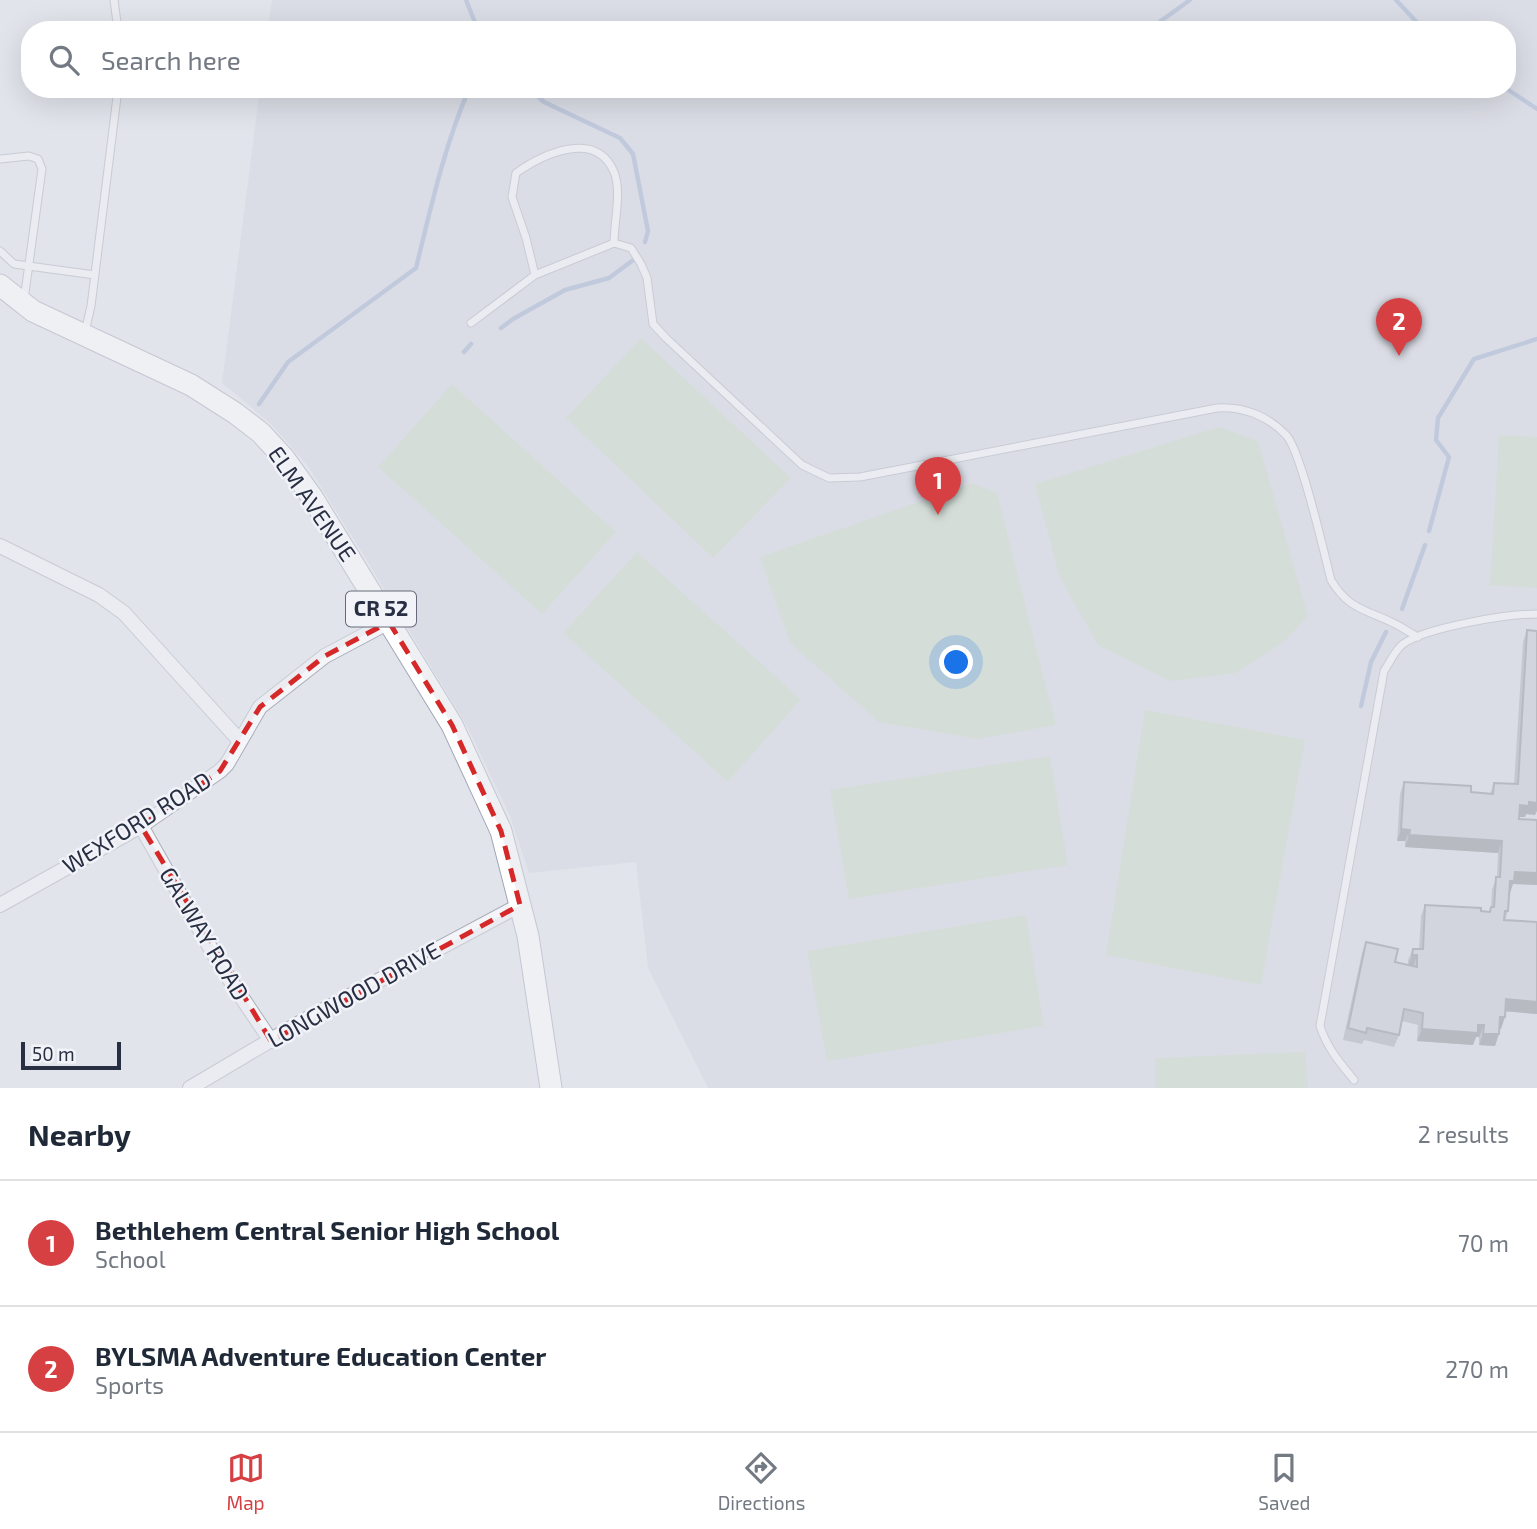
<!DOCTYPE html>
<style>
:root{--surface:#fff;--page:#f6f6f7;--text:#1f2937;--muted:#747a83;--line:#e0e1e3;--accent:#d64043}
body{margin:0;font-family:"Exo 2",sans-serif;background:var(--page);color:var(--text)}
.scale{position:absolute;left:21px;bottom:18px;width:100px;box-sizing:border-box;padding-left:7px;border:4px solid #282f43;border-top:0;font-size:19px;line-height:24px;white-space:nowrap;color:#282f43;-webkit-text-stroke:5px #f1f3f8;paint-order:stroke}
.you{position:absolute;left:957px;top:663px;width:24px;height:24px;margin:-18px;border:5px solid #fff;border-radius:50%;background:#1a73e8;box-shadow:0 0 0 10px #1a73e833}
.badge{display:grid;place-items:center;width:46px;height:46px;border-radius:50%;background:var(--accent);color:#fff;font-size:23px;font-weight:700}
.pin{position:absolute;translate:-50% -58px;filter:drop-shadow(0 2px 4px #0008)}
.pin::after{content:'';position:absolute;top:37px;width:24px;height:21px;background:inherit;clip-path:polygon(0 0,100% 0,50% 100%)}
.list{margin:0;padding:0;list-style:none}
h2{display:flex;justify-content:space-between;align-items:center;height:91px;margin:0;padding:0 28px;font-size:30px}
h2 small{font-size:23px;font-weight:400;color:var(--muted)}
.list li{display:grid;grid-template-columns:46px 1fr auto;gap:21px;align-items:center;box-sizing:border-box;height:126px;padding:0 28px;border-top:2px solid var(--line)}
.list b{display:block;font-size:26px;white-space:nowrap}
.list p{margin:0;font-size:23px;white-space:nowrap;color:var(--muted)}
.list em{font-size:23px;font-style:normal;color:var(--muted)}
.icon{flex:none;width:38px;height:38px;fill:none;stroke:currentColor;stroke-width:2;stroke-linecap:round;stroke-linejoin:round}
.map{position:relative;flex:none;width:1537px;height:1088px;overflow:hidden}
.search{position:absolute;background:var(--surface);box-shadow:0 7px 28px #0002;left:21px;right:21px;top:21px;height:77px;display:flex;align-items:center;gap:18px;box-sizing:border-box;padding:0 24px;border-radius:28px;color:var(--muted);font-size:26px}
.sheet{height:343px;background:var(--surface)}
nav{display:flex;justify-content:space-around;align-items:center;box-sizing:border-box;height:98px;border-top:2px solid var(--line);background:var(--surface);font-size:19px;color:var(--muted)}
nav a{display:grid;justify-items:center;gap:4px}
nav .on{color:var(--accent)}
.map>svg:first-child{display:block}
.built{fill:#d3d6e0}
.green{fill:#c4d5c2}
.lines{fill:none;stroke-linecap:round;stroke-linejoin:round}
.stream{stroke:#9aaccc;stroke-width:4.5}
.lane-casing{stroke:#aaaeb9;stroke-width:9}
.street-casing{stroke:#aaaeb9;stroke-width:16}
.primary-casing{stroke:#a0a6b7;stroke-width:23}
.lane{stroke:#f4f5f9;stroke-width:7}
.street{stroke:#f4f5f9;stroke-width:14}
.primary{stroke:#fff;stroke-width:21}
.wall{fill:#a3a7b1}
.shaded-wall{fill:#858890}
.building{fill:#bec2ce;stroke:#858890;stroke-width:2}
.marked{fill:none;stroke:#d62828;stroke-width:5;stroke-dasharray:14 9;stroke-linejoin:round}
.labels{text-anchor:middle;stroke-width:5;stroke-linejoin:round;paint-order:stroke}
.shield{fill:#f1f3f8;stroke:#646a79;stroke-width:2}
.shield-label{font-size:21px;font-weight:bold;fill:#282f43}
.street-label{font-size:23px;fill:#282f43;stroke:#f1f3f8}
</style>
<div class="map">
<svg width="1537" height="1088" viewBox="0 0 1537 1088">
<rect width="100%" height="100%" fill="#e1e4eb"/>
<path class="built" d="M272 0H1537V1088H708L648 968 636 862 529 873 510 816 468 728 369 564 308 466 270 423 222 383 260 89H1507V30H268Z"/>
<path class="green" d="M641 338 791 478 713 558 566 418Z
M452 384 616 532 542 614 378 467Z
M1219 427 1258 441 1308 616 1285 641 1236 673 1170 681 1098 645 1060 578 1035 484Z
M1499 435 1537 437V588L1490 585Z
M973 483 997 493 1056 725 978 739 879 722 790 643 760 557Z
M637 552 801 699 728 782 563 633Z
M1145 710 1305 740 1261 985 1106 955Z
M1050 756 1068 865 849 899 830 790Z
M1026 915 1044 1026 827 1061 807 951Z
M1305 1052 1308 1088H1155V1058Z"/>
<g class="lines">
<path class="stream" d="M466 0 478 30
M1396 0 1424 30
M1154 26 1190 0
M530 89 544 102 620 138 633 154 648 231 645 242
M1507 89 1537 109
M501 328 513 319 565 290 609 278 632 261
M464 352 471 344
M259 404 288 362 416 268C431 207 444 147 469 89
M1429 531 1449 457 1436 440 1438 418 1474 359 1537 339
M1402 609 1425 545
M1361 706 1371 662 1386 632"/>
<g class="lane-casing">
<path id="lane" d="M114 0 118 30
M0 159 29 156 38 159 42 169 24 300
M614 243 631 248 641 264 647 278 653 324 666 338 802 465 829 478 860 477 1217 408C1243 406 1268 416 1286 435 1301 450 1324 553 1331 580 1347 607 1362 609 1389 621 1399 625 1408 632 1418 637
M0 251 14 264 95 275
M471 323 535 275 526 238 512 197 516 173C543 154 596 129 614 172 622 191 614 222 614 243L535 275
M85 332 91 306 118 89
M1354 1080C1340 1063 1327 1048 1320 1026L1384 671C1390 662 1395 650 1403 644 1427 627 1508 614 1537 614"/>
</g>
<g class="street-casing">
<path id="street" d="M0 546 99 595 124 613 239 740
M141 826 220 965 271 1041
M0 905 141 826 220 771 227 764 260 707 325 656 389 622
M190 1088 303 1021 520 905"/>
</g>
<g class="primary-casing">
<path id="primary" d="M0 285 33 311 191 385 235 413 261 433 284 458 312 497 452 725 501 831 528 936 551 1088"/>
</g>
<use href="#lane" class="lane"/>
<use href="#street" class="street"/>
<use href="#primary" class="primary"/>
</g>
<path class="wall" d="M1527 630 1536 811 1535 815 1526 814 1525 817H1519V819L1537 820V885L1513 884 1509 893 1508 911 1505 920 1537 922V1014L1505 1011 1495 1046 1479 1045V1037H1476L1473 1045 1417 1041 1418 1025 1402 1021 1399 1035 1394 1047 1364 1040 1362 1044 1343 1040 1362 953 1366 942 1395 962 1408 965V960L1413 949H1419L1421 916 1425 905 1489 912 1491 907 1492 889 1497 877 1498 853 1405 847V841H1397L1400 794 1404 782 1471 792 1490 794 1494 783 1514 784 1523 642Z"/>
<path class="shaded-wall" d="M1529 802 1537 803V811L1535 815 1526 814 1525 817H1516L1520 805Z
M1401 829 1410 830 1405 841H1397Z
M1409 835 1502 841 1498 853 1405 847Z
M1515 872 1537 873V885L1513 884 1510 893H1506Z
M1412 955H1417L1413 967 1408 966Z
M1506 999 1537 1002V1014L1502 1011Z
M1500 1017H1505L1501 1029 1496 1028Z
M1478 1025H1484L1479 1037H1476L1473 1045 1417 1041 1422 1029Z
M1483 1034H1499L1495 1046 1479 1045Z"/>
<path class="building" d="M1527 630 1537 631V803L1529 802V806L1520 805 1519 819 1537 820V873L1515 872 1514 881H1510L1508 911H1505L1504 920 1537 922V1002L1506 999 1505 1017H1500L1499 1034H1483L1484 1025H1478V1033L1422 1029 1423 1013 1404 1009 1399 1035 1367 1028 1366 1033 1348 1028 1366 942 1398 949 1395 962 1417 967V955H1412L1413 949H1423L1425 905 1481 908V911L1490 912 1491 907H1494L1496 877H1500L1502 841 1409 835 1410 830 1401 829 1404 782 1471 786V792L1493 794 1494 783 1518 784Z"/>
<path d="M0 0H1537V1088H0ZM389 622 452 725 501 831 520 905 271 1041 141 826 220 771 260 707 325 656Z" fill="#e1e4eb" fill-opacity=".55" fill-rule="evenodd"/>
<path class="marked" d="M389 622 452 725 501 831 520 905 271 1041 141 826 220 771 260 707 325 656Z"/>
<g class="labels">
<rect class="shield" x="346" y="591.5" width="70" height="35" rx="5"/>
<g class="shield-label">
<text x="381" y="616">CR 52</text>
</g>
<g class="street-label">
<text transform="translate(312 504) rotate(55)" y="8">ELM AVENUE</text>
<text transform="translate(137 823) rotate(-32)" y="8">WEXFORD ROAD</text>
<text transform="translate(204 934) rotate(59)" y="8">GALWAY ROAD</text>
<text transform="translate(354 995) rotate(-29)" y="8">LONGWOOD DRIVE</text>
</g>
</g>
</svg>
<div class="scale">50 m</div>
<div class="you"></div>
<div class="pin badge" style="left:938px;top:515px">1</div>
<div class="pin badge" style="left:1399px;top:356px">2</div>
<div class="search"><svg class="icon" aria-label="search" viewBox="0 0 24 24"><circle cx="10" cy="10" r="6"/><path d="M15 15l6 6"/></svg>Search here</div>
</div>
<section class="sheet">
<h2>Nearby<small>2 results</small></h2>
<ul class="list">
<li><span class="badge">1</span><div><b>Bethlehem Central Senior High School</b><p>School</p></div><em>70 m</em></li>
<li><span class="badge">2</span><div><b>BYLSMA Adventure Education Center</b><p>Sports</p></div><em>270 m</em></li>
</ul>
</section>
<nav>
<a class="on"><svg class="icon" aria-label="map" viewBox="0 0 24 24"><path d="M3 6l6-2 6 2 6-2v14l-6 2-6-2-6 2zM9 4v14M15 6v14"/></svg>Map</a>
<a><svg class="icon" aria-label="directions" viewBox="0 0 24 24"><path d="M12 3l9 9-9 9-9-9zM9 14v-3h6M13 9l2 2-2 2"/></svg>Directions</a>
<a><svg class="icon" aria-label="saved" viewBox="0 0 24 24"><path d="M7 4h10v16l-5-4-5 4z"/></svg>Saved</a>
</nav>
